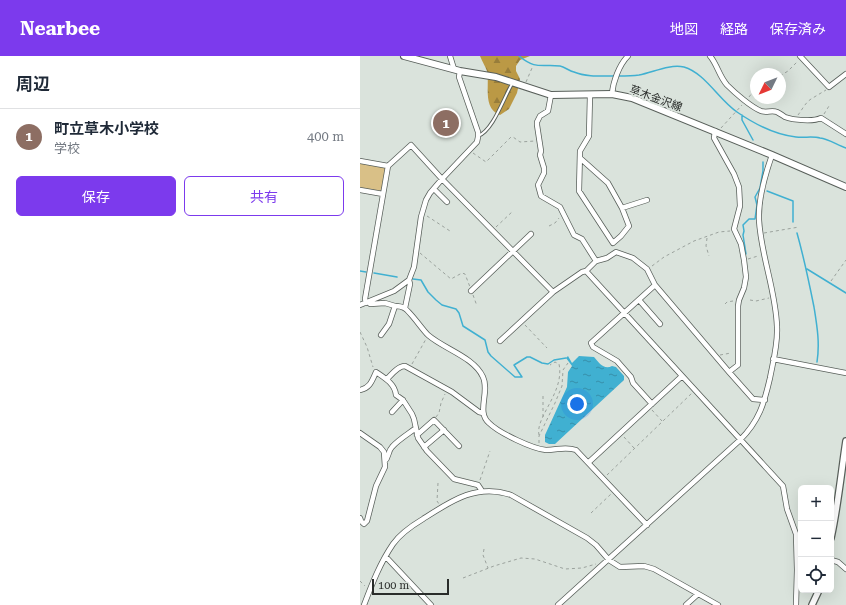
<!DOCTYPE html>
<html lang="ja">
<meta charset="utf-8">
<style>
:root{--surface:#fff;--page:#f6f6f7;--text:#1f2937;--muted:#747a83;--line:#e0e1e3;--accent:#7c3aed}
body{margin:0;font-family:"Roboto Serif","Noto Sans JP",serif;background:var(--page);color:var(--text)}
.controls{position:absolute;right:12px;bottom:12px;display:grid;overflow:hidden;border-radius:6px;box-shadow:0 4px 16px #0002}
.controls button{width:36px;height:36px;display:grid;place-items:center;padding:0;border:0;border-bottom:1px solid var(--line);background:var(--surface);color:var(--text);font:20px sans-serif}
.compass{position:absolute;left:390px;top:12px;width:36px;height:36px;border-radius:50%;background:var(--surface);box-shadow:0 4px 16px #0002;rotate:227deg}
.scale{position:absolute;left:12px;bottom:10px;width:77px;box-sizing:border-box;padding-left:4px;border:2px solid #292c2a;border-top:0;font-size:11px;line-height:14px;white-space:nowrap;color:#292c2a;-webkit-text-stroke:3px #dae3dc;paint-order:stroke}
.you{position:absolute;left:217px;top:348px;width:14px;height:14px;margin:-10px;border:3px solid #fff;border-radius:50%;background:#1a73e8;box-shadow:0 0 0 6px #1a73e833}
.badge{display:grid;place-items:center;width:26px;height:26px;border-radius:50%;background:var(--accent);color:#fff;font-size:13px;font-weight:700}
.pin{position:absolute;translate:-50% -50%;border:2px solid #fff;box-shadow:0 1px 4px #0006}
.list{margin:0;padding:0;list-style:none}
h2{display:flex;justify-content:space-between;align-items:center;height:52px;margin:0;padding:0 16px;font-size:17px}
h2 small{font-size:13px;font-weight:400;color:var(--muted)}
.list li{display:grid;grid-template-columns:26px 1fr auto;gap:12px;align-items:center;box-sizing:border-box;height:56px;padding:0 16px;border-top:1px solid var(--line)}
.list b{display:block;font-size:15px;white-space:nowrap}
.list p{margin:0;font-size:13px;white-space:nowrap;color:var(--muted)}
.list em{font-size:13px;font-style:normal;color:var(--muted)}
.actions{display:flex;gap:8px;padding:12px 16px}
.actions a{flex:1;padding:9px 0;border:1px solid var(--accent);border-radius:6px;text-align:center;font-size:14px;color:var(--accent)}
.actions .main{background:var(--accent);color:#fff}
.icon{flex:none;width:22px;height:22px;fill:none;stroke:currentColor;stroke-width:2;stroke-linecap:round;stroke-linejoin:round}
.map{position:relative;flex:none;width:486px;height:549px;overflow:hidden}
header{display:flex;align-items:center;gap:24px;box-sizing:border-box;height:56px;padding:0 20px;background:var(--accent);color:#fff}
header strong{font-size:19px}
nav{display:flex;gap:22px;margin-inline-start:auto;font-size:14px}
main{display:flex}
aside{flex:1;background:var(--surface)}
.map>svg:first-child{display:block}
.forest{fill:url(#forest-firs)}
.park{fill:#d9c087}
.water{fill:url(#water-ripples)}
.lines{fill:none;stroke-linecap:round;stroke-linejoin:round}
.stream{stroke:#40b0d1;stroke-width:1.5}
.service-casing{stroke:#585f5a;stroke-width:4}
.minor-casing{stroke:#585f5a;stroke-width:6}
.tertiary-casing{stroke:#585f5a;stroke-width:8}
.secondary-casing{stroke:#585f5a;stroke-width:8}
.path{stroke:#9ba29d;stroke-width:1;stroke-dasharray:3 3;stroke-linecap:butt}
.service{stroke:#fff;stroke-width:2}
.minor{stroke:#fff;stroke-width:4.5}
.tertiary{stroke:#fff;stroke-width:5.5}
.secondary{stroke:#fff;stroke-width:6}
.labels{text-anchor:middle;stroke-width:4;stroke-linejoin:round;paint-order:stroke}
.street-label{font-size:11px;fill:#292c2a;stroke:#dae3dc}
</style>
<header>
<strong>Nearbee</strong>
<nav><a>地図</a><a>経路</a><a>保存済み</a></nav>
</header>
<main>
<aside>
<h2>周辺<small></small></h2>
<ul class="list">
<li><span class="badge" style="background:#8d6e63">1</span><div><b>町立草木小学校</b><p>学校</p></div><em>400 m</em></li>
</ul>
<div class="actions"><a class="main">保存</a><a>共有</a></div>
</aside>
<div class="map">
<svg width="486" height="549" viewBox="0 0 486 549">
<defs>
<pattern id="forest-firs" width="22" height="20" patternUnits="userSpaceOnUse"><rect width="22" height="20" fill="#bb9945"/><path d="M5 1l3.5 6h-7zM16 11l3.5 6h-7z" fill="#987d3a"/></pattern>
<pattern id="water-ripples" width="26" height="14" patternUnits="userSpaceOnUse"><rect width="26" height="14" fill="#40b0d1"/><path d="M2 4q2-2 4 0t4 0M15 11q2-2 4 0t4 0" fill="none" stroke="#368faa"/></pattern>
</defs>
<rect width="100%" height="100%" fill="#dae3dc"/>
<path class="forest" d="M120 0H170L160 4 156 10V15L160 23 157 37 149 53 140 59C122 52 130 29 127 15 125 10 122 5 120 0Z"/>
<path class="park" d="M0 106 26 111 22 133 19 135 0 132Z"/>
<path class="water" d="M208 300 212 307 219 300 234 301C239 307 244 314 252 310L256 311 264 320V324L195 388H189L185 386V379L207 331 208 316 212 310 206 302Z"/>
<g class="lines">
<path class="stream" d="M159 0C176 14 181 8 200 10 205 11 209 15 214 16 226 21 241 20 254 20
M258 20C265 20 272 20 279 19 294 16 309 8 324 11 345 17 359 44 377 56 393 67 416 79 436 81 444 82 453 80 460 82 469 83 477 89 486 92
M382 59V64L393 84
M407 135 433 145V166
M437 177C444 202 449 226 454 251 457 270 460 287 457 306
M386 198 383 179 384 175 383 169 389 163H395L397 149 395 141 400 132 403 115V106
M447 213 486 237
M0 215 6 216
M14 217 37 221
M53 223 61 224 68 236 76 244 82 249 96 253 99 257 103 270 125 284 128 296 131 300 155 321H162L154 309 167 301H170L182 307 188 308 194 304 206 302"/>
<g class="service-casing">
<path id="service" d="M118 80C133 75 144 41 152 28"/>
</g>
<g class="minor-casing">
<path id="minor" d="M90 0 94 13
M350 0C357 8 359 20 367 29 375 37 391 51 401 55 406 57 412 54 417 56 419 57 422 59 425 61 433 64 453 66 461 62L486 78
M440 0 469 31 486 18
M252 38C253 26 259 9 268 0
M191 39 188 55 180 60 177 66V69L181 95 180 99 184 112V117L178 129 181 140 200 151 214 179 222 183 236 205 226 215
M230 39 229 80 220 95 219 135 253 187 261 180 269 170 262 152 287 144
M355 75 354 82 374 118 379 131 380 150 374 173 381 188 384 204 386 221 384 232 379 244 378 250V309L369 316
M220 102 248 127 262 152
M0 105 28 110
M74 133 87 146
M0 134 23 138
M236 205 247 202 256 196 273 202 287 213 295 229
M111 235 171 178
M279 244 300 268
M6 247 5 243 28 110 51 89 82 123 193 236 222 216 226 215 423 430 427 453 436 478 437 514 436 549
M9 247 10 248 25 247 35 250
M0 249 34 235 49 224
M45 252 50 228 49 224 54 211 61 161 66 144 70 137 82 123 117 86 118 81V76L99 21 100 15
M21 279 29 268 35 250C37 250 41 250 44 252 49 254 62 273 68 279 84 293 114 301 123 321 130 336 116 356 129 367 139 377 173 393 186 394 198 394 205 390 216 394L287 469
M140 285 193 236
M413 303 486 317
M27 323C32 318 38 310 45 310L92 336 119 356 123 357
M0 334C10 332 12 325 16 316 25 322 35 328 36 339L43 344 52 358 54 363 58 382 67 395 94 423 118 429 122 435
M292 348 273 327 271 321 257 305 233 291 231 287 295 229 369 316 393 343 405 344
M32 356 43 344
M0 377 20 391 24 396 25 411 16 430 7 465 4 468 1 465 0 462
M57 379 74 364 99 390
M64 391 84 374
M25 405C29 401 28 395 32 391 38 384 48 378 56 372
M229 406 322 320
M26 501 71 549
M471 504 478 506 486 513
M4 549C12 528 20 507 33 488 40 478 53 469 63 463 91 445 117 427 151 439L227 482 236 489 249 504 260 511 284 510 294 513 358 549
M198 549 380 384C399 365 404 348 410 322 413 306 418 288 417 271 416 235 401 200 399 164 398 142 405 119 412 99
M326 549 338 538"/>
</g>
<g class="tertiary-casing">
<path id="tertiary" d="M471 482C478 450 481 418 486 385
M452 549 459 534"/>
</g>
<g class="secondary-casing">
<path id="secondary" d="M44 0 100 15 136 21 191 39 252 38 272 42 412 99 486 131"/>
</g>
<path class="path" d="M420 20 428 15 438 5
M166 26 172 12
M389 41 392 37 396 35
M464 58 469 50
M438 59C442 54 445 47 451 43 456 40 461 37 466 34
M361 72 382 49
M113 97 126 106 151 81H153L160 86 175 85
M67 160 90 175
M189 170 195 167 199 162
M136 171 153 155
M404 177 439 171
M347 182 346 190 349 200
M60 197 91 223 102 217 105 218 110 231
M388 203 398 200
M292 210 304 201 334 185 359 176 370 175
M471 225 486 204
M113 239 117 250
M390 244 396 245 409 242
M365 248 367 246 373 245
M165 269 187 292
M0 276 7 291 13 311
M360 299 371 297
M52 308 66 283
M292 354 302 365
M76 361 79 357 81 347 85 338
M183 361V340
M179 379C175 361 205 336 199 308L195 306 190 309
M264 381 274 392
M179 387V380L195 347 202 330 203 314 208 307
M247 419 332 337
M120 424 130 395
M78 427 77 445 79 448
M231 457 251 438
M124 493 123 499 128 512
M103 522 134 510 161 502 175 503 205 513 222 512 236 508
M0 525 5 530"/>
<use href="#service" class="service"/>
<use href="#minor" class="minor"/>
<use href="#tertiary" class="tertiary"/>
<use href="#secondary" class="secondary"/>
</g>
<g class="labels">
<g class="street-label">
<text transform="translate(296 42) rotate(20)" y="4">草木金沢線</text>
</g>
</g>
</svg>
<div class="controls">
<button>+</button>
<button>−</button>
<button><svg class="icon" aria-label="locate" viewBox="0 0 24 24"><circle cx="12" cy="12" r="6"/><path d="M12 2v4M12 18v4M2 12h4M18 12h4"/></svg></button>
</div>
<svg class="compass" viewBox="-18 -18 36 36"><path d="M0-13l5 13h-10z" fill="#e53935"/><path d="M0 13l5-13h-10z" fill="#747a83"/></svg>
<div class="scale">100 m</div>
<div class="you"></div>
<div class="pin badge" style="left:86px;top:67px;background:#8d6e63">1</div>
</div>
</main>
